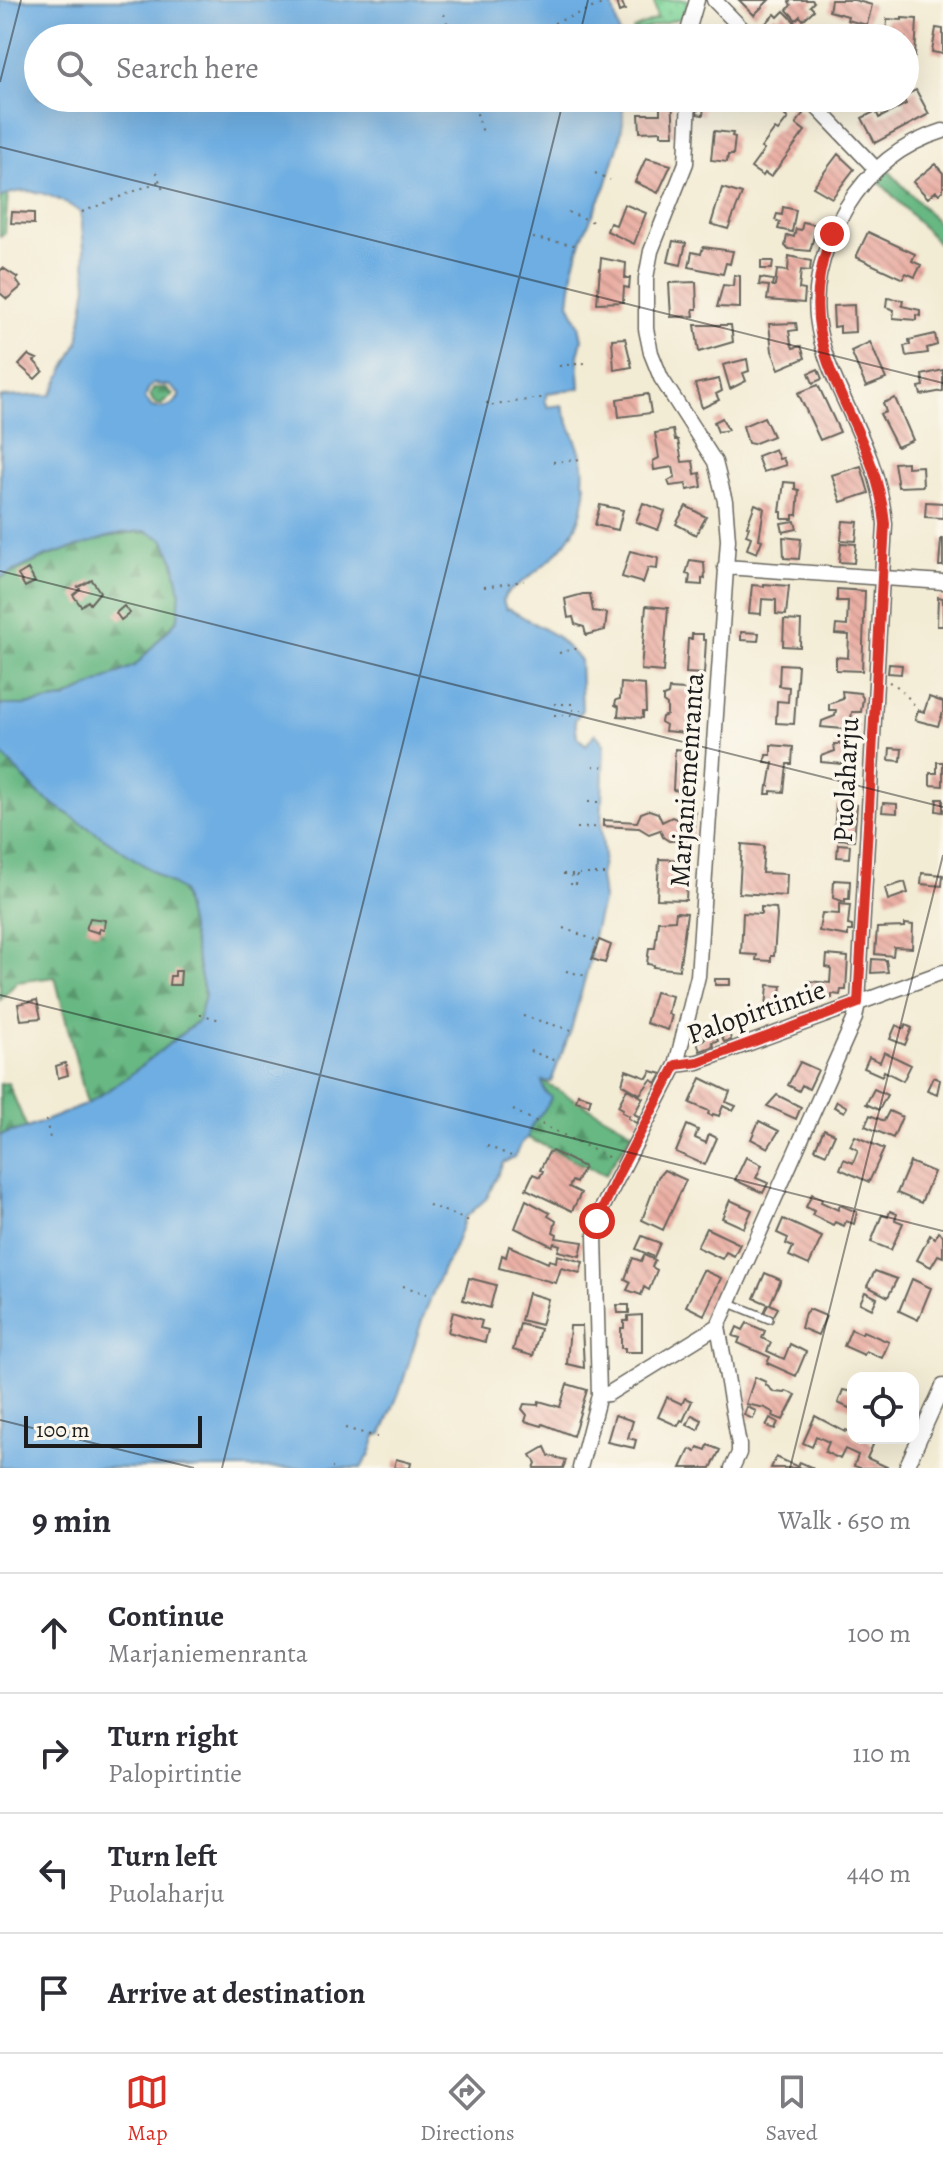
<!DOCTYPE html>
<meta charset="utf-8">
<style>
:root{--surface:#fff;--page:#f7f7f7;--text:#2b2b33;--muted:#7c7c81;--line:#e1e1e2;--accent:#d93025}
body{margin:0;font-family:Alegreya,serif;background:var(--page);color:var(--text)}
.controls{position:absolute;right:24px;bottom:24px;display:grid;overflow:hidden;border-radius:16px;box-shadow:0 8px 32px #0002}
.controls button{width:72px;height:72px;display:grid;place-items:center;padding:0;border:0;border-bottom:2px solid var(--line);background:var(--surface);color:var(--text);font:40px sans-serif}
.scale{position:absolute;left:24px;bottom:20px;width:178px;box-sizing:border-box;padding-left:8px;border:4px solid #1c1c1c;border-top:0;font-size:22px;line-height:28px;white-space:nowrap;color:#1c1c1c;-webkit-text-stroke:6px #fbf7ec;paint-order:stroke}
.stop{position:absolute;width:24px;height:24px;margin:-18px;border:6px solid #d93025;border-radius:50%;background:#fff}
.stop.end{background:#d93025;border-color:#fff;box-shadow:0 2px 8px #0008}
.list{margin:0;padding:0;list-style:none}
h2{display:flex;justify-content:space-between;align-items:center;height:104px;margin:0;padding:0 32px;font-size:34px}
h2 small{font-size:26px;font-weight:400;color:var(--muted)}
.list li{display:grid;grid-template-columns:52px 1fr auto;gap:24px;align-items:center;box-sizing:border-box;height:120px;padding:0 32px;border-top:2px solid var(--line)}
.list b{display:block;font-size:30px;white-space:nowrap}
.list p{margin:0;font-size:26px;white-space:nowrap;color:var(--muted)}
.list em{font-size:26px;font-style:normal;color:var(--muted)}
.icon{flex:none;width:44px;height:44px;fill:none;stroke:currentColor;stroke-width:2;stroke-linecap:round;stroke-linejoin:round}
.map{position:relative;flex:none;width:943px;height:1468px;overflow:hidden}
.search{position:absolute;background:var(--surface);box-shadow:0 8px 32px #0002;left:24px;right:24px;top:24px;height:88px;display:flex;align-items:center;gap:20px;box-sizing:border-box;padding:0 28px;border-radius:44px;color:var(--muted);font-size:30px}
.sheet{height:584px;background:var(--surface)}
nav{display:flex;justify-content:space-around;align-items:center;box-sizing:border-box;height:112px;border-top:2px solid var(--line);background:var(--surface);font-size:22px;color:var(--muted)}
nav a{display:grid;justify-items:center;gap:4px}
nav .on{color:var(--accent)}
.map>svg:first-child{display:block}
.grass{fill:url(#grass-dots);stroke:#4e7a5c;stroke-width:2}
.forest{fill:url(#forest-firs);stroke:#426a50;stroke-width:2}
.water{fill:#6eaee2;stroke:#45657f;stroke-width:2;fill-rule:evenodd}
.building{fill:url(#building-back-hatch)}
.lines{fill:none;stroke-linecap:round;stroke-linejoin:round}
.lane-casing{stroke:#67655d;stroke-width:10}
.street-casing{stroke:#67655d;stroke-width:17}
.path{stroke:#67655d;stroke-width:2;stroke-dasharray:2 6;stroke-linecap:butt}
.lane{stroke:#fff;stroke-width:7}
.street{stroke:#fff;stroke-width:14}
.route{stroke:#d93025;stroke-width:10}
.ticks{fill:none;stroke:#1c1c1c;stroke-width:2;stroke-opacity:0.45}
.labels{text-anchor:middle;stroke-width:7;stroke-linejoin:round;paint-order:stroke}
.street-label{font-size:28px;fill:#1c1c1c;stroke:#fbf7ec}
</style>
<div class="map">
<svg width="943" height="1468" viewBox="0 0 943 1468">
<defs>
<pattern id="grass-dots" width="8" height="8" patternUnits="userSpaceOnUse" patternTransform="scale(2)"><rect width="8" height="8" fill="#80d79b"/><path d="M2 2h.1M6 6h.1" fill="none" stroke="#6eb885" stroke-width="1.8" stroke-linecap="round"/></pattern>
<pattern id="forest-firs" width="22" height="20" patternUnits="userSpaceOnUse" patternTransform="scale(2)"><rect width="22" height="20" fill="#68b883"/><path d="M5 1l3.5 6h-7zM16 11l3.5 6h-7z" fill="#55956a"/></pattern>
<pattern id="building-back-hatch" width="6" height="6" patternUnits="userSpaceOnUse" patternTransform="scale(2)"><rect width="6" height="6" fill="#eaafa4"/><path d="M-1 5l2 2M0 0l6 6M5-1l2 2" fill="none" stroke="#c8968d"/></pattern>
</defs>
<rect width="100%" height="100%" fill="#fbf7ec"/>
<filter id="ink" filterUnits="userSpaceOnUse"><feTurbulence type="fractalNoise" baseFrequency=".0125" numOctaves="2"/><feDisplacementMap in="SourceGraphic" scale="16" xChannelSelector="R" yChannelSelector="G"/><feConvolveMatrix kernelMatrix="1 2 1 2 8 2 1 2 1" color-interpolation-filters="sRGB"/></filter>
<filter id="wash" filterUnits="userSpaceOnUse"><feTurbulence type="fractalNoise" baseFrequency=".006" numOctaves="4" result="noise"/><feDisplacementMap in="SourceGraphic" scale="32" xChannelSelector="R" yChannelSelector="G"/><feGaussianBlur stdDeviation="1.8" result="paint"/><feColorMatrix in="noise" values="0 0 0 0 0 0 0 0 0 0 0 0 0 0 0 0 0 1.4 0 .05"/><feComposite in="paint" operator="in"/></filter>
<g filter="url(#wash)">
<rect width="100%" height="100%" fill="#f3ecd5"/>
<path class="grass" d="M654 0H688L684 17 633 32V29L657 19Z"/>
<path class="forest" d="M886 168 943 228V248L875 177Z
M8 193 5 233 0 237V198Z
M154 388H166L173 395 161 405 154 403 150 395Z
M146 531 163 539 174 561 180 592 178 619 136 665 64 699 25 705H0V578C46 556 95 535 146 531Z
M0 752 40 795 182 891 205 996 198 1021 125 1079 87 1104 55 977 17 982 0 1000Z
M542 1081 633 1132 605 1175 528 1138C529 1119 546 1115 550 1097L545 1093Z
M8 1083 27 1128 0 1135V1084Z"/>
<path class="water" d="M0 0H611L620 36 38 38V98H623V122L619 143 606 186 582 238 574 265 569 303 579 325 582 339 578 356 580 388 548 393 545 400 548 407 562 405C569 428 587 456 583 480 588 489 584 495 583 505 576 546 537 571 506 594L503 600 506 609H509L556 636 580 660 582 710 575 720 577 736 586 745 595 733 604 744 601 827 604 856 600 876 603 898 589 952 591 956 571 1030 551 1082 542 1081 545 1092 551 1097C546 1115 529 1119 528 1138L523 1141 514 1157 503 1163 487 1198 465 1218 451 1256 443 1268 423 1317 401 1388 382 1434 376 1436 370 1454 361 1468H0V1135L27 1128 87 1104 125 1079 198 1021 205 996 182 891 40 795 0 752V705H25L64 699 136 665 178 619 180 592 174 561 163 539 145 531 121 533 44 557 0 578V397L51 395 78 343 87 285 81 212C57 197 28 182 0 198ZM154 384 170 386 180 395C174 407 164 410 152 407L145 398 149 388Z"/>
<g id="blocks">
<path class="building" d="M621 0 625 10 619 12 616 1Z
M739 0H769L754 15Z
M791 0H812L814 2 810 6 814 10 803 20 800 16 796 20 787 10 791 5 789 2Z
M831 0H854L872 5 867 25 847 20 848 16 829 11Z
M784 11 795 22 791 26 793 28 783 38H775L763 26 775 14 778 17Z
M902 18 917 19 915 57 905 56V38H886L887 19 902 20Z
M936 28 943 29V54L932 52Z
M916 90 929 114 875 143 862 118 876 111 879 118 906 104 903 98 905 95Z
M660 98H672L674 135H661V131L640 132 639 114H660Z
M699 99H705L703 115 697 114Z
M792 106 803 114 796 124 805 131 771 177 765 173 763 176 751 168 764 150 761 148 775 129 778 131 788 118 785 116Z
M714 131 733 133 732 136 735 137 733 155H728L727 162 711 160Z
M838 154 854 169 832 198 813 187Z
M646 158 671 165 658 193 635 182Z
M935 164 943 173V190L939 194 936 191 928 198 913 182Z
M722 188 742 194 728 229 711 224Z
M624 204 646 213 634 244 607 231 610 223 616 225Z
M783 207 796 210 792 232 778 229 780 222 775 220 777 214 782 215Z
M12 212 34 213V224L11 223Z
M803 222 817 225 810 251 789 249 785 246 787 235 794 237 796 229 801 230Z
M868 232 915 254 912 261 921 265 915 277 906 273 903 279 856 257Z
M673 241 686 243 681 265 668 262Z
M703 247 733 251 730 264 726 263 723 274 689 267 692 252 701 254Z
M789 256 811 261 810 271 801 270 799 289 805 290 804 303 767 300 769 286 759 285 760 278 773 280 772 286H775L777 270 788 271Z
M601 258 626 263 625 278H630L629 288 624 287 623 302 597 303Z
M761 261H773L772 269H761Z
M3 268 18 278 16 280 21 287 7 299 0 293V271Z
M734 275 740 276V308L717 307 723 285 733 286Z
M696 282 697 309H693L694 316 671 317 669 283Z
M887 298 903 300 902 306 920 310V316L916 315V320L893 318 894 310 886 307Z
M854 305 855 332 840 333V326L834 327 833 306Z
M796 323 797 330 789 331 791 343 793 348 801 346 805 358 779 369 772 351 769 324Z
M695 325H731L733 342 699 352Z
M935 334 937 345 927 348 928 353 906 356 904 346 910 345 909 340Z
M625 338 632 367 614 370 612 339Z
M870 342 886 379 866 387 851 351Z
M28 355 37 359 34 361 43 371 35 379 19 365Z
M747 359 749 371 743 373 746 381 730 389 723 365Z
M818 369 822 379 813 383 809 373Z
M943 370V391L921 395 919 387 924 386 922 375Z
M719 379 722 391 716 394 719 400 702 408 695 384Z
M818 385 840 432 820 440 798 393Z
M648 394 651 413 619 417 617 399Z
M895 398 913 440 897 447 880 414 886 412 883 403Z
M764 417 773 436 753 444 748 443 743 426Z
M722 418 728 430 718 432 714 422Z
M673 430 675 440H678L682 462 693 461 695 474 700 473 702 487 687 490 686 484 670 486 668 481 675 477 673 467 654 470 653 461 659 458 655 433Z
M775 449 779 459 783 458 786 465 763 472 757 456Z
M907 462V467L922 466 923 486 898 487 894 463Z
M861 466 869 493 841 502 832 475Z
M784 482 795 483V489L799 490 797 515H793V519H782V512H780Z
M926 502 943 503V518L925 517Z
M643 503 665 511 658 530 636 522Z
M755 504 764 508 759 539 762 540 757 553 747 549 751 537 746 535 749 527 747 526Z
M600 505 623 510 618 530 595 525Z
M686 506 706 517 696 535 676 524Z
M795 521 797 529 783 532 781 523Z
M843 521 858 522 856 541 841 540Z
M783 537 801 539 799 559 784 558Z
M941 539H943V566H939Z
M841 543 856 544 854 563 839 562Z
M630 551 658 558 657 569 648 568 643 583 622 577Z
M690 560 704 562 705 579 702 578V585L689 584 690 575 686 574Z
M28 569 35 582 25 587 18 575Z
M92 580 100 592 90 604 88 601 81 606 73 595 80 589 78 587Z
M764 584 789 586 786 615 776 614V600L762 599 761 614 749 613 752 585 764 586Z
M837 589 865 591 862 671 836 670V657L848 658 849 635 835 634 836 625 847 626 848 601H837Z
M583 594H590L593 611 607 613 605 630 586 635 584 627 575 624 573 617 568 618 565 599Z
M938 597 943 598V626H937Z
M124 606 130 613 121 620 116 613Z
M646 606 668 608 663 672 641 670Z
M784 620 801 621 800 647 783 646Z
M741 632 759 633 758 641 741 640Z
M692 634H703V640H706L704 674 686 673 688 639H692Z
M780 664 798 665 794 724 776 723 777 701 788 702 789 687 779 686Z
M889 664 902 665 901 674 888 673Z
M621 683 645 685 646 712H643V718L618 716 619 707 615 705 616 700 620 699Z
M669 689 702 691 698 734 665 731 666 725 661 722 662 717 667 715V705L663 702V697L668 695Z
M842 691 860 693 863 698 861 712H852L851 719 854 724H860L859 734 843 736V729L821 727 822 721 835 716 836 710H829V704L843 699Z
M929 697 943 702V712L938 726 915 720 918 710 924 712Z
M839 740H849L851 754 854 756 853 765 821 762V756L835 751 834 744H839Z
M771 745 793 747 792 764H787L784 792 771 791V794H766L767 786H769L773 763 765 762 766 755H771Z
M890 748 902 749 901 761 889 760Z
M675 749 697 751 694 792 673 790Z
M937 762H943V786L930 785V773H937Z
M937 799H943V812L936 811Z
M883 803 897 804V813L882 812Z
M836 804 857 805 854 840 834 839Z
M649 810 658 813 662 822 672 817 682 821V811H695L693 840 669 841 663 837 660 830 649 834 639 828 603 826V820L637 822 641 813Z
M742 844 764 846 762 873 787 874 786 896 739 893Z
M838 844 850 845 849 858 837 857Z
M659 859 688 860 686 900 657 899Z
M922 873 943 875 942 886 921 884Z
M834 880 850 881 849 899H845V902L833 898Z
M905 882 908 893 888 900 885 888Z
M839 904 850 905 848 925 852 926V931H848V936L819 931 822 913 839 914Z
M761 907 776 908 777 915 774 956H771V961L756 960 757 955 741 954 743 913 761 914Z
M676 912 687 913 679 970 653 967 654 965 647 964 649 948H655L658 921 675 920Z
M90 918 105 920 104 930 99 929V933L86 929Z
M905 924 913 925 912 948 894 947 893 956 875 954 877 928 905 927Z
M599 940 611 945 605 963 592 959Z
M827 955 848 957 846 990H841L840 995 832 994V998L807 996 808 981 830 983 831 968 826 967Z
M872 959 886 960 888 972 871 973Z
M175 971H181L180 985H169L170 976H175Z
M715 979H730V985H715Z
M768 985 782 986 778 1012 768 1011 766 1008Z
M655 992 672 996 668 1014 672 1015 668 1030 646 1023Z
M37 1000 41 1018 21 1020 18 1004Z
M896 1025 904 1029 906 1025 912 1028 905 1045 890 1039Z
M715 1031 718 1041 712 1042 714 1046 700 1051 697 1042 705 1039 704 1034 708 1033 709 1035Z
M729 1031 731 1040 724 1042 721 1033Z
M884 1052 911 1065 903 1081 884 1071 882 1076 864 1068 869 1057 880 1062Z
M800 1062 818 1070 809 1089 802 1085 799 1091 788 1085Z
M65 1063 68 1075 58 1078 56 1066Z
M626 1070 647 1078 651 1071 662 1074 657 1083 651 1080 640 1094 622 1084Z
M933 1077 940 1080 937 1094 927 1090Z
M701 1078 730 1092 726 1102 736 1106 733 1111 723 1106 719 1116 713 1114 712 1116 708 1114 709 1111 690 1103Z
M627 1089 643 1098 634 1114 640 1117 636 1123 628 1118 629 1116 622 1112 623 1109 618 1106Z
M874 1089 887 1095 879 1110 866 1104Z
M578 1094 591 1098 589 1105 576 1101Z
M777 1095 801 1107 796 1119 767 1106Z
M837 1101 847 1107 844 1112 834 1107Z
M889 1111 902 1117 893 1138 865 1126 870 1115 884 1121Z
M759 1121 779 1131 768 1148 751 1139Z
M687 1125 698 1130 695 1138 706 1143 709 1134 717 1138 705 1165 676 1152Z
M824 1129 835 1134 826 1154 815 1149Z
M855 1136 884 1149 869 1182 840 1169 844 1159 853 1163 858 1150 850 1146Z
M552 1151 584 1167 576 1183 572 1181 569 1187 581 1193 572 1211 526 1189 533 1174 540 1177 543 1171 540 1170 549 1152Z
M746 1157 762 1165 756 1178 768 1183 763 1193 735 1180Z
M910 1162 934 1172 921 1203 897 1193Z
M664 1170 686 1180 663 1230 642 1220 658 1177Z
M812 1194 822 1199 821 1202 838 1210 840 1205 857 1212 854 1224 846 1221 844 1226 835 1222 833 1225 812 1215 814 1211 806 1207Z
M526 1200 550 1213 548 1216 556 1221 553 1232 557 1234 556 1238 583 1242 580 1256 558 1251 560 1245 554 1243 552 1246 515 1228Z
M730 1200 752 1210 744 1228 722 1218Z
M890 1211 897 1214 895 1220 903 1223 891 1250 871 1242 882 1215 888 1217Z
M783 1219 822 1237 809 1265 789 1256 793 1247 786 1244 788 1238 777 1233Z
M706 1228 740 1244 734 1256 726 1252 722 1259 697 1247Z
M938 1232 943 1235V1257L938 1255 931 1267 917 1260 930 1235 935 1238Z
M642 1236 660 1243 654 1257 636 1249Z
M509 1246 548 1263 549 1260 556 1262 557 1255 583 1262 580 1273 561 1268 556 1283 499 1268 502 1255 506 1257Z
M644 1255 655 1260 652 1267 657 1270 649 1290 644 1287 641 1295 627 1290 631 1282 625 1279 633 1258 641 1261Z
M703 1270 721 1278 704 1315 686 1306Z
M875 1271 897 1279 888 1297 867 1286Z
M765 1273 781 1280 770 1304 778 1308 773 1317 764 1313 768 1304 754 1298Z
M469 1278 496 1285 490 1308 463 1300Z
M912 1279 931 1288 918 1320 899 1311Z
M865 1292 877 1298 872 1309 860 1303Z
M528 1293 548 1299 541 1325 521 1320Z
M617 1305H629V1313H618Z
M809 1309 826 1316 818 1335 801 1328 805 1313Z
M453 1312 482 1321 480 1328 488 1330 485 1342 448 1332Z
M642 1315V1352H625V1348H621V1328H624V1321H628V1316Z
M747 1323 765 1331 762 1338 771 1343 767 1351 784 1359 790 1344 806 1352 796 1376 767 1363 770 1357 738 1343 740 1338 733 1336 737 1327 743 1330Z
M520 1324 540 1329 533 1356 513 1350Z
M570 1326H582L584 1368 567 1364Z
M851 1329 862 1334 863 1331 889 1342 882 1358 866 1351 864 1355 844 1346Z
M755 1377 766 1382 765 1384 774 1392 785 1393 786 1391 796 1395 783 1420 773 1416 774 1413 765 1408 746 1404Z
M567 1384 587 1390 573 1436 543 1424 542 1426 525 1421 527 1415 522 1409 524 1404 538 1405 539 1401 560 1407Z
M843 1390 853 1392V1410L838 1403Z
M667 1397 682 1404 685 1398 692 1401 683 1421 681 1420 678 1426 658 1417Z
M747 1407 756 1411 753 1419 744 1415Z
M615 1415 633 1421 628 1438 636 1440 634 1448 607 1442Z
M692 1415 702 1420 698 1430 687 1425Z
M815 1416 845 1432 846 1430 853 1433V1438L868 1440 873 1445 867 1458 889 1468H860L854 1466 858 1455 845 1449 840 1459 825 1452 829 1442 816 1436 812 1447 803 1443Z
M770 1418 778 1422 775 1429 766 1426Z
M708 1445 720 1450 711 1468H681L690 1449 696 1452 698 1447 706 1450Z
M545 1447 549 1456 566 1460 563 1468H534L536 1463 531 1455Z
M776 1457 798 1467 800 1462 813 1468H771Z
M396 1459 411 1463 410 1468H394Z"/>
</g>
</g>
<g filter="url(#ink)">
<use href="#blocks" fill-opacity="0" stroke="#67655d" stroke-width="2"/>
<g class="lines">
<g class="lane-casing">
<path id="lane" d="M730 1303 769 1319"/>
</g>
<g class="street-casing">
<path id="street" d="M714 0 751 38
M686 38 697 0
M808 98 875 168
M725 567 943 582
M676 1065 698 1062 943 972
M599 1395 608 1394 718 1326
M580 1468 599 1395 595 1235 598 1216 676 1065 698 976 728 540 725 501 715 462 661 378 651 353 646 329V278L651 251 686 163 689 98
M732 1468 739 1453V1445L718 1326 855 1018 858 1003 885 524C874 399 765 344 846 208 869 170 900 144 943 131
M906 1468 943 1386"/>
</g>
<path class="path" d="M444 14 452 38
M517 38 612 0
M472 98 484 136
M156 172 163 190
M595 173 610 180
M82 212 160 181
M568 212 593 222
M533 238 580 246
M559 366 585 363
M487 402 488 406 547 397
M553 462 583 459
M484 587 524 581
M559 653 579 648
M889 682 900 688 917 708
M554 704H572V710H582
M554 715H572V711
M593 766 606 767
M588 802H602
M577 828 601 827
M563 874H609
M571 885 572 875
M576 885 577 875
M563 928 597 941
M566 971 586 976
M200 1014 223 1021
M523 1016 571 1030
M530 1051 560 1062
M513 1110 612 1159
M46 1120 51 1143
M487 1146 514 1157
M429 1205 469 1221
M403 1286 427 1294
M345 1428 377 1437
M332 1468H333"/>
<use href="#lane" class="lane"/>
<use href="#street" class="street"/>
</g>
</g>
<g class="lines" filter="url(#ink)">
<path class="route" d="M597 1221 619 1173 676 1065 698 1062 858 1003 885 524C874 411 782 357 832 234"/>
</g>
<path class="ticks" d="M579 38 588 0M0 82 21 0M0 147 943 383M0 571 943 807M0 995 943 1231M0 1420 194 1468M222 1468 564 98M790 1468 943 855"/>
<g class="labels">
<g class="street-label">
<text transform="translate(686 780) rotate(-86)" y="10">Marjaniemenranta</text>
<text transform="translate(845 780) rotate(-87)" y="10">Puolaharju</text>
<text transform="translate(756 1011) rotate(-19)" y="10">Palopirtintie</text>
</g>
</g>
</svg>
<div class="controls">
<button><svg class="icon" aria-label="locate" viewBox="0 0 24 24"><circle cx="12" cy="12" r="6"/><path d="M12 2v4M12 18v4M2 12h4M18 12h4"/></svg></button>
</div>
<div class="scale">100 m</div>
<div class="stop" style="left:597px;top:1221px"></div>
<div class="stop end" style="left:832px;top:234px"></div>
<div class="search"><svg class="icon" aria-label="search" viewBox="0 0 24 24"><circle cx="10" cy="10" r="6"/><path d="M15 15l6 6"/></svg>Search here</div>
</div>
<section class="sheet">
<h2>9 min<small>Walk · 650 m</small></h2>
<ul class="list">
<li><svg class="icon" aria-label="ahead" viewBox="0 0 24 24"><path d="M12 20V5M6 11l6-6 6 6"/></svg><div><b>Continue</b><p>Marjaniemenranta</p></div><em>100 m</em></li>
<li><svg class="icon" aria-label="right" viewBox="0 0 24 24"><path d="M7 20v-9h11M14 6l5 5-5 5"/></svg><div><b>Turn right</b><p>Palopirtintie</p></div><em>110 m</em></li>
<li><svg class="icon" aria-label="left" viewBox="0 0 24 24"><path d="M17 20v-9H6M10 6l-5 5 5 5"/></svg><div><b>Turn left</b><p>Puolaharju</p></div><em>440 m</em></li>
<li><svg class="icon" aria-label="arrive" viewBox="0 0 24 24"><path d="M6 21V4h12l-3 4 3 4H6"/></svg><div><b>Arrive at destination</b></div></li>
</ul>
</section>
<nav>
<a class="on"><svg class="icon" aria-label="map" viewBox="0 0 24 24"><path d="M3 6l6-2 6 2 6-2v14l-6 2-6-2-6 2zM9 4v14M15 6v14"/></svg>Map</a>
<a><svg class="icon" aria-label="directions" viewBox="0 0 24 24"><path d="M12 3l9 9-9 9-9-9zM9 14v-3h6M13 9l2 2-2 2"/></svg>Directions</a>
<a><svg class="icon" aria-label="saved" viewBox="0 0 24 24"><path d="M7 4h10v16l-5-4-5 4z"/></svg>Saved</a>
</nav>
